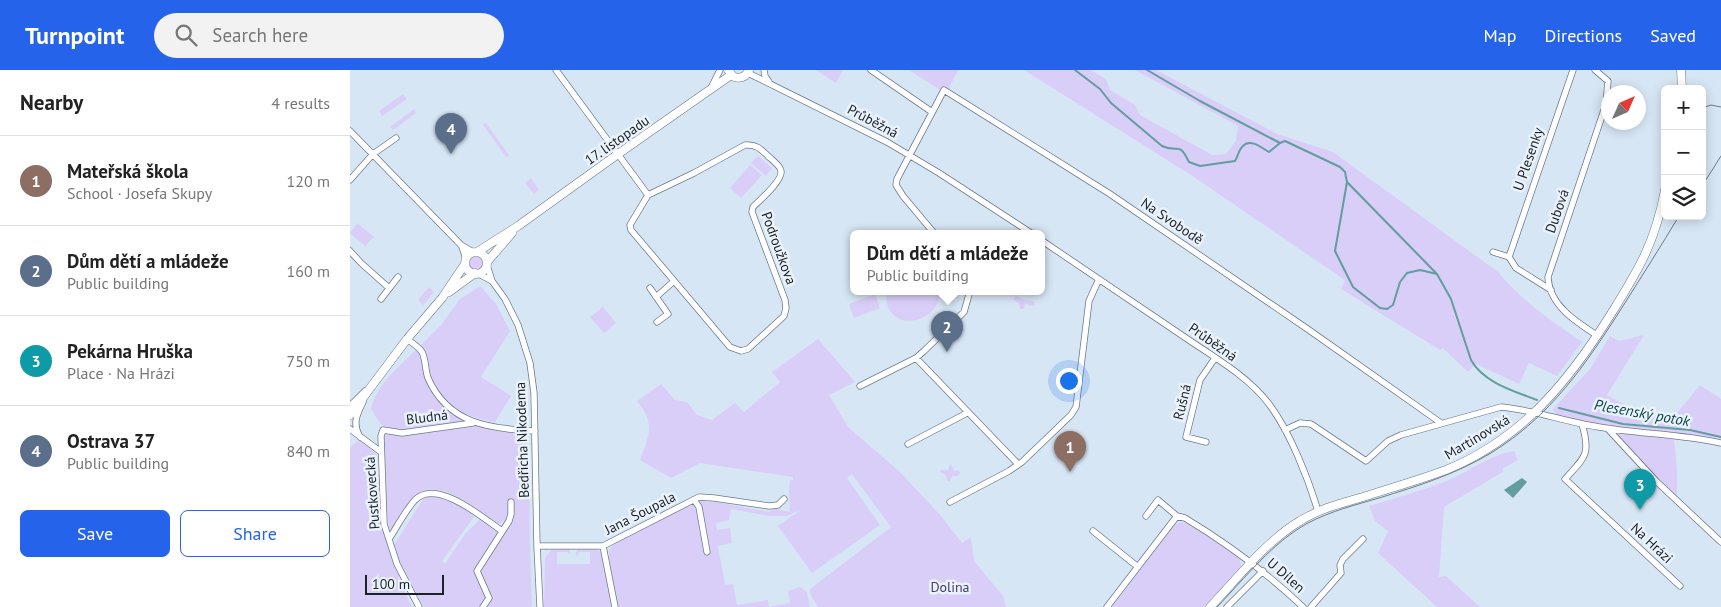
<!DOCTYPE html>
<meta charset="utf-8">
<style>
:root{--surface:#fff;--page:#f2f2f2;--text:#222;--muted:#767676;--line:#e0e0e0;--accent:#2563eb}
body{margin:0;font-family:"PT Sans",sans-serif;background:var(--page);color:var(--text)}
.controls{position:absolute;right:15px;top:15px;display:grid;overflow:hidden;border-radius:8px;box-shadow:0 2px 12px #0003}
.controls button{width:45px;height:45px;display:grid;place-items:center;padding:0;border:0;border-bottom:1px solid var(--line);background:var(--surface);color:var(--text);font:25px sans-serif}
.compass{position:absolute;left:1251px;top:15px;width:45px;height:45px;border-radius:50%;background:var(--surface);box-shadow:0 2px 12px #0003;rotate:45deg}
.scale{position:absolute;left:15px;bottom:12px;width:79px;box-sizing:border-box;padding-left:5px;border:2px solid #1b2126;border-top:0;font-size:14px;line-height:18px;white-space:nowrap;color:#1b2126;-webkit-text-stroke:4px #eaf3fc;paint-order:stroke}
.you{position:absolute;left:718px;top:310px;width:18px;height:18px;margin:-12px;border:4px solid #fff;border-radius:50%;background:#1a73e8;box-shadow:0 0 0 8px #1a73e833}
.badge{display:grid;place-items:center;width:32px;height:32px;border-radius:50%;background:var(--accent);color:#fff;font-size:16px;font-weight:700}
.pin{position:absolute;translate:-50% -41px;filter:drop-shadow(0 1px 2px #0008)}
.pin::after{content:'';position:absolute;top:26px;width:18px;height:15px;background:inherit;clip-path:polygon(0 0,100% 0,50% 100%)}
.popup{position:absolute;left:500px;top:160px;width:195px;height:65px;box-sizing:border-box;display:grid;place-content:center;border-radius:8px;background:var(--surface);filter:drop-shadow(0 1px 4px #0005);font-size:16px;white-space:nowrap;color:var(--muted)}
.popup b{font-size:19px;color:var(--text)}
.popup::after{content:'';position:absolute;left:50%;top:100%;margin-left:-10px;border:10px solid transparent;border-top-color:var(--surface)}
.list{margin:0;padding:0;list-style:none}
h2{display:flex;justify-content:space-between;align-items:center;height:65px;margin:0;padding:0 20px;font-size:21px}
h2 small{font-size:16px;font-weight:400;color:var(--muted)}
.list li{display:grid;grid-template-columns:32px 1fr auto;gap:15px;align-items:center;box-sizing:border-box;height:90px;padding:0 20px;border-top:1px solid var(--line)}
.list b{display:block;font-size:19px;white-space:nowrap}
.list p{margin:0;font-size:16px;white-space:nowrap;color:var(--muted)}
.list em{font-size:16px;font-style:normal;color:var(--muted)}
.actions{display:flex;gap:10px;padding:15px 20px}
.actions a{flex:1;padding:11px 0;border:1px solid var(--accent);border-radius:8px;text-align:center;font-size:18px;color:var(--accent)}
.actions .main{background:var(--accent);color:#fff}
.icon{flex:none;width:28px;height:28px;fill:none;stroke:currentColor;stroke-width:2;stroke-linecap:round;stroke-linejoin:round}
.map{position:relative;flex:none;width:1371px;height:537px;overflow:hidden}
header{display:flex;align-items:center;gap:30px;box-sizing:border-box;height:70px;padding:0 25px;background:var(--accent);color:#fff}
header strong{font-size:24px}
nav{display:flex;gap:28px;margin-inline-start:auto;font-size:18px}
.search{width:350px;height:45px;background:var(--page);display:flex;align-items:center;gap:12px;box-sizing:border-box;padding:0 18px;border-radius:28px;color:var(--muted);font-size:19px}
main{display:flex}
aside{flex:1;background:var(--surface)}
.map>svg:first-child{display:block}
.green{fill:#d9cef7}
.water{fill:#629d9f}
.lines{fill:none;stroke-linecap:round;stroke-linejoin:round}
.stream{stroke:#629d9f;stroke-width:2}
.street-casing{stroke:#6d7b88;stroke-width:7}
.secondary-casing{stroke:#6d7b88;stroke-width:9}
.street{stroke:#fff;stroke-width:5.5}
.secondary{stroke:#fff;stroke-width:8}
.tram{stroke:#717b85;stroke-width:1}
.labels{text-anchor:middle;stroke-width:5;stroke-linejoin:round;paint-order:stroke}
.street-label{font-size:14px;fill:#1b2126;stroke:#eaf3fc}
.park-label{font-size:14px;fill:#48376d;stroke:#eaf3fc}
.water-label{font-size:15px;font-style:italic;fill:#0b4446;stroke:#eaf3fc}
</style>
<header>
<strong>Turnpoint</strong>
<div class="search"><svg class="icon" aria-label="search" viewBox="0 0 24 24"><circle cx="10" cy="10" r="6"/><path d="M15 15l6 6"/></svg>Search here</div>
<nav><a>Map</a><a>Directions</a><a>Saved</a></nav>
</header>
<main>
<aside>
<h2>Nearby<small>4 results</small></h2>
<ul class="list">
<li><span class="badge" style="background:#8d6e63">1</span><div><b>Mateřská škola</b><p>School · Josefa Skupy</p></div><em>120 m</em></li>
<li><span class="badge" style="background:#5c6f8a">2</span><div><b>Dům dětí a mládeže</b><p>Public building</p></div><em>160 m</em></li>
<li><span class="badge" style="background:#0f9aa8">3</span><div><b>Pekárna Hruška</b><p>Place · Na Hrázi</p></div><em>750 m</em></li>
<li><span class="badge" style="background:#5c6f8a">4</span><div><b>Ostrava 37</b><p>Public building</p></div><em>840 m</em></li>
</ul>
<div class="actions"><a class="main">Save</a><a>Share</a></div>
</aside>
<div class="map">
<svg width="1371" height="537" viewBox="0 0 1371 537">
<rect width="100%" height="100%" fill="#d7e6f5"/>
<path class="green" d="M466 0H493L486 13Z
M559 0H608L598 20 592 17 590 20Z
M674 0H740L756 9 760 20 785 35 790 45 862 85 876 84 886 71 888 56 785 0H806L927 64 983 82 1148 202C1173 232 1200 250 1232 272L1207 306 1179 293 1169 314 1126 294 1118 302 1093 278 1090 280 991 219 995 211 992 208 841 105Z
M53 24 57 29 32 46 29 41Z
M64 39 66 43 43 60 40 57Z
M136 53 159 85 156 87 133 55Z
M408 86 422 98 416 106 401 93Z
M400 95 412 105 391 128 380 118Z
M181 108 189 120 184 124 175 113Z
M7 153 24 167 15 176 0 163Z
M118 193a8 8 0 1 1 16 0a8 8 0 1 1-16 0Z
M130 216 146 234 160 261 131 307 161 326 145 352C115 347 93 336 80 306 77 297 75 286 70 276L92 254 110 229Z
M79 217 84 222 73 235 68 230Z
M537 221H590C590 257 531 264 537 221Z
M525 224 530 238 504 248 499 234Z
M665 225 675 230 684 231 685 235 682 236 676 234 673 239H670L669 233 663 230Z
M253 237 266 253 254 263 240 247Z
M1294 265 1257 325 1290 344 1322 349 1350 315 1371 329V376L1324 369 1327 399V427L1276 382 1260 357 1207 345 1202 340 1240 299 1260 266 1269 271Z
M468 269 505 312 479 325 498 357 550 402 592 447 612 473 621 467 624 491 653 526 656 537H468L460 524V519L541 457 502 404 497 408 530 455 462 503 428 456 452 439 437 446H419L381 439 379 450 366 453 367 460 380 458 382 473 368 476 375 515 383 514 387 535 418 530 419 537 440 533 438 521 450 517 457 522 460 537H268L259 489V481L264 473 352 429 356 432H366L419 442 423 438 440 442 439 421 440 410H443V407L350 393 321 408 290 390C299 366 306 354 287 331L311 314 325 330 337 332 347 345 362 350 385 333 394 342 430 312 422 302Z
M67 279 81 319 117 352C97 355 52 365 35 357 29 354 25 344 21 339 26 314 50 296 67 279Z
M127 355 176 362 178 364C180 422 179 478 182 535L181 537H135L142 525 130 500 163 449 164 430H160L158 446 155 452 148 454C131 442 93 410 71 422 62 426 52 447 45 456L42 459 39 458 35 422 34 365 35 364 52 366 61 365Z
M11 369 27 385 29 390 28 391C28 436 32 464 49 506L48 508 62 537H0V377Z
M1164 381 1168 390 1152 399 1154 401 1094 437 1089 507 1096 506 1130 537H1087L1028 483 1038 461 1025 451 1019 436C1045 428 1071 421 1097 411 1119 401 1140 385 1164 381Z
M600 394 602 395 603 400 606 401 609 400 610 403 608 406H602L599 412 597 410 596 405 590 402 591 400H598Z
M80 425C96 427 114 433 124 447L92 491 95 494 115 464 130 449 147 460V464L124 501 138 528 132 537H74L50 493 44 475 74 428Z
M831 452 841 454 842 456 858 467H861L864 470 874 477 877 476C885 483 894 489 890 501L855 537H762L824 455Z
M216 478 220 479V485L218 482H207V494H240V482H229L227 486 226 484 227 478H244L251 482 263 537H194L195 488 201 480Z"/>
<path class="water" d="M1172 408 1177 412 1163 428 1154 420Z"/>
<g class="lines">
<path class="stream" d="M725 0 750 19 761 33 812 76C830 84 828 70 839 92L850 96 885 91C888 86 889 79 893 76 900 68 912 78 919 82L930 73 935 71 990 97 995 102 997 112 985 181 1003 217 1030 238 1037 239 1043 235 1050 212 1057 203 1070 200 1087 204 1101 229 1121 290C1134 313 1164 321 1187 330
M797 0 850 31 930 73
M997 112 1086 203
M1209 338 1273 354 1340 360 1371 367"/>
<g class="street-casing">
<path id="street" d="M206 0 298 125 344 103 395 75C406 74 411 79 418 86 422 90 430 95 431 101 433 110 410 130 403 137L402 142 435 230 436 238 434 246 398 279 391 281 380 277 281 160 280 155 298 125
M414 0 415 6 419 12
M521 0 582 42
M1245 0 1258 11 1256 34 1198 207C1199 235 1226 252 1248 266
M398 3 537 72 589 103 681 163
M361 18 370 0
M0 61 111 175 123 182
M0 110 23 84 46 68
M584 163 553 126 546 115 547 109 594 20 760 124 959 260 1091 353
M691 170C737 201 783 232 830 264 860 285 896 304 919 334 940 362 958 408 968 441
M112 177 116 189
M0 181 11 193 39 218
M1143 182 1159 187
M137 195 142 211 155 229 168 255 180 293 184 323 187 476 190 537
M127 203 142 211
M300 218 318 244 307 252
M1201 220 1166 198 1159 187 1223 0
M306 227 323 212
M31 229 48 207
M57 269C62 273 69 277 72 282 76 290 75 300 78 308 98 354 140 359 185 361
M566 288 668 394
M510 316 566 288 574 281 614 242 620 221
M0 336 15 321
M1232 354C1241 385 1235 387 1215 409L1330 516
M0 359 31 382
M1258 359 1307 412 1371 472
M935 360 950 353 961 354 1016 391 1038 371 1051 365 1151 337C1184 340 1216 352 1249 357 1289 364 1331 364 1371 373
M10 367C2 354 7 344 13 332
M856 372 836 367 850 310 865 288
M558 374 617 343
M344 430 349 437 357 482
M600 432 659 401 672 392 721 345 726 337 739 231 749 209
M796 446 808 430 827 446 835 448C878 474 916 502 953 537
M743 461 788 497
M39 469C47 457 55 441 65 430 87 408 133 448 152 461
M187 476H253L349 427 364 428 419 436 428 435 434 429
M253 476 265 537
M69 537 47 494 34 454 31 366 33 360 52 363 123 353
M133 537 139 528 127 501 159 451 161 444V432
M757 537 827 446
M877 537 913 501
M961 537 991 503 990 495 993 489 1013 469"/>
</g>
<g class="secondary-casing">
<path id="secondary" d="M378 0 384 7C391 9 396 7 399 0
M1331 0 1332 19
M127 182 168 156 268 84 381 5
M115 193a11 11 0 1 1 22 0a11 11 0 1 1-22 0Z
M137 192 162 163
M99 222 125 203
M0 345 57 269 92 228 115 194
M860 537C887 509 916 471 950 451 969 439 992 433 1013 427 1041 418 1069 410 1096 400 1172 369 1219 311 1261 244 1289 199 1305 173 1315 120"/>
</g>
<use href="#street" class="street"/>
<use href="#secondary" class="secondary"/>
<path class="tram" d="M1352 38 1361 35 1371 37
M1352 116 1371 86
M867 537C895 508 923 472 958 453 981 441 1005 435 1029 428 1068 416 1106 404 1141 383 1201 346 1236 294 1273 236 1292 206 1311 176 1329 146"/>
</g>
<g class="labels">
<g class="street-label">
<text transform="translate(523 51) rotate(28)" y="5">Průběžná</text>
<text transform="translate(267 70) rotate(-35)" y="5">17. listopadu</text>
<text transform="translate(1178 89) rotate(-71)" y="5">U Plesenky</text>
<text transform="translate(1207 141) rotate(-71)" y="5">Dubová</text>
<text transform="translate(822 151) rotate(34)" y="5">Na Svobodě</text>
<text transform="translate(429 178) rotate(70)" y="5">Podroužkova</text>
<text transform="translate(863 272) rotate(35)" y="5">Průběžná</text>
<text transform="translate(832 332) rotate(-76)" y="5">Rušná</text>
<text transform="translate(77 347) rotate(-7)" y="5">Bludná</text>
<text transform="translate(1127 367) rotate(-31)" y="5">Martinovská</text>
<text transform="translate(172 370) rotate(-92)" y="5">Bedřicha Nikodema</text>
<text transform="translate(22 423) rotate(-94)" y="5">Pustkovecká</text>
<text transform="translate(290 443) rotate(-27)" y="5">Jana Šoupala</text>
<text transform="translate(1302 473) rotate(43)" y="5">Na Hrázi</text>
<text transform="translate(936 505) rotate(41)" y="5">U Dílen</text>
</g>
<g class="park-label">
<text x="600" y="522">Dolina</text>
</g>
<g class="water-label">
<text transform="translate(1292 343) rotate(10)" y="5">Plesenský potok</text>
</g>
</g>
</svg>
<div class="controls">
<button>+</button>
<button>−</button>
<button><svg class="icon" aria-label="layers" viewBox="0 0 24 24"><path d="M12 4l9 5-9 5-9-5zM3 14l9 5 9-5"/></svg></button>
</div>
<svg class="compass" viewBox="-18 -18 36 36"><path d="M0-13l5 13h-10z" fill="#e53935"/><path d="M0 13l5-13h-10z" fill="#767676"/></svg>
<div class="scale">100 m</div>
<div class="you"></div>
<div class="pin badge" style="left:720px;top:402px;background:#8d6e63">1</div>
<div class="pin badge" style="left:597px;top:282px;background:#5c6f8a">2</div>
<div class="popup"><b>Dům dětí a mládeže</b>Public building</div>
<div class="pin badge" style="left:1290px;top:440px;background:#0f9aa8">3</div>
<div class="pin badge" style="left:101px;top:84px;background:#5c6f8a">4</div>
</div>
</main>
